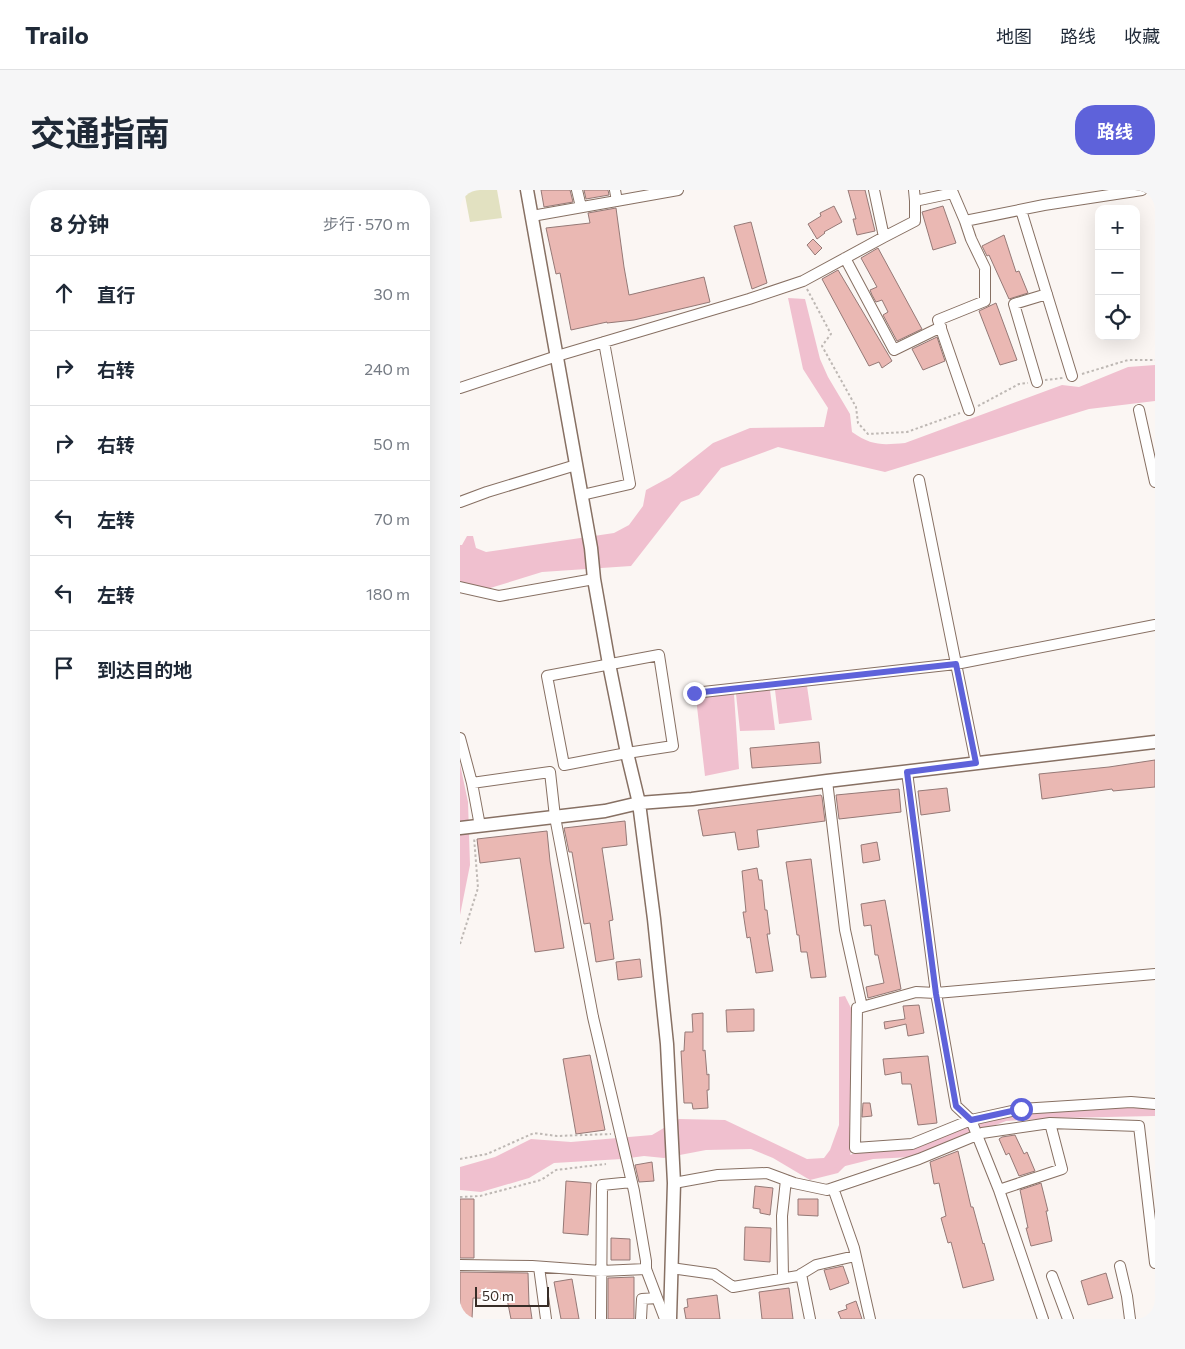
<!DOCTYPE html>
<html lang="zh">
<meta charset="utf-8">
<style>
:root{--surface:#fff;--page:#f6f6f7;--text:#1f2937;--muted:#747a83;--line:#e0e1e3;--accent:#5e62da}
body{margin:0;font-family:Commissioner,"Noto Sans SC",sans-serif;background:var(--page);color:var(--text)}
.controls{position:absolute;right:15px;top:15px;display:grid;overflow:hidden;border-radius:10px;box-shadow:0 5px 20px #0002}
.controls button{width:45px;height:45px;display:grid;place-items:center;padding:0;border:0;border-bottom:1px solid var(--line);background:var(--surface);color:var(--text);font:25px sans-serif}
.scale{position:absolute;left:15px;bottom:12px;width:74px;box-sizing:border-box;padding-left:5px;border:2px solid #372d27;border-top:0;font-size:14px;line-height:18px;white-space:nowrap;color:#372d27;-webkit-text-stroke:4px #fff;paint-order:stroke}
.stop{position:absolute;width:15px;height:15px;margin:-11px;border:4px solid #5e62da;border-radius:50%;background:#fff}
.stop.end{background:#5e62da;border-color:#fff;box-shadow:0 1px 5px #0008}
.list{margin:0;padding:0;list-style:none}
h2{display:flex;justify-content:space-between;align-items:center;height:65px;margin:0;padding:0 20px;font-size:21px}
h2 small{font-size:16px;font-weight:400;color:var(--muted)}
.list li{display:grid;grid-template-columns:32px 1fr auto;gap:15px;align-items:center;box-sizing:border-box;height:75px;padding:0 20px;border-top:1px solid var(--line)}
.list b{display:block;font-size:19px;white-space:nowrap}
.list em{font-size:16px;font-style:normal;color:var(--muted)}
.icon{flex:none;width:28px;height:28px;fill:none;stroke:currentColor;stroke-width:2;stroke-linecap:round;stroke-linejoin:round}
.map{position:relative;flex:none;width:695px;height:1129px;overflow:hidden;border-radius:20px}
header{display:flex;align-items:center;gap:30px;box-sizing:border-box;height:70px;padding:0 25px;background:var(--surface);border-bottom:1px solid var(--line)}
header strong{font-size:24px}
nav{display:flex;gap:28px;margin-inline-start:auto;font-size:18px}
.intro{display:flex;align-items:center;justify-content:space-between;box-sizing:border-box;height:120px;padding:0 30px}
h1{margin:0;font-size:35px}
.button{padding:12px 22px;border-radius:20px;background:var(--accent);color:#fff;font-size:18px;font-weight:700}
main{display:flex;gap:30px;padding:0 30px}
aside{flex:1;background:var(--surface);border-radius:20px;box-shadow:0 5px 20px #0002}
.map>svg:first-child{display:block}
.green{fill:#e2e1c1}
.water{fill:#f0c0cf}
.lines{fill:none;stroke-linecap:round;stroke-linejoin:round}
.canal{stroke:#f0c0cf;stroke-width:10}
.building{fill:#eab8b3;stroke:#957976}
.minor-casing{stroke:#877063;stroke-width:12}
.tertiary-casing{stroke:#877063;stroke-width:15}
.path{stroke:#beb8b4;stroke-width:2;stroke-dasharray:2.5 2.5;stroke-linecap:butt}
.minor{stroke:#fff;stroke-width:10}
.tertiary{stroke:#fff;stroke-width:12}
.route{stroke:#5e62da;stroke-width:6}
</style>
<header>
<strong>Trailo</strong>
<nav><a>地图</a><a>路线</a><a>收藏</a></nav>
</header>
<div class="intro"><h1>交通指南</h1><a class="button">路线</a></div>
<main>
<aside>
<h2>8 分钟<small>步行 · 570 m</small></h2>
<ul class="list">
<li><svg class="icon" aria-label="ahead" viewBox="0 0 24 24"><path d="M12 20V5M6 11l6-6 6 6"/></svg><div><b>直行</b></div><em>30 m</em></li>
<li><svg class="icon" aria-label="right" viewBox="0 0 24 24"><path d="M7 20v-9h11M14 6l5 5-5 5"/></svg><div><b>右转</b></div><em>240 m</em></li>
<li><svg class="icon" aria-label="right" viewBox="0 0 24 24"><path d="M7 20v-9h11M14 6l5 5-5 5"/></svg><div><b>右转</b></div><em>50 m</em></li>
<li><svg class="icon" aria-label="left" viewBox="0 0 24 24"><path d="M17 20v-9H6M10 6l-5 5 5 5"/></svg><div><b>左转</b></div><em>70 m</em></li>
<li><svg class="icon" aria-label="left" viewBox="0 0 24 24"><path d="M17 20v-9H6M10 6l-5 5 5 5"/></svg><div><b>左转</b></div><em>180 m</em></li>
<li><svg class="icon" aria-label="arrive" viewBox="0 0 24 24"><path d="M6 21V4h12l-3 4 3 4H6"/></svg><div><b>到达目的地</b></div></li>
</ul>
</aside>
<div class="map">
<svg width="695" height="1129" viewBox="0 0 695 1129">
<rect width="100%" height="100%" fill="#fbf6f3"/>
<path class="green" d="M4 0H37L42 28 10 32Z"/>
<path class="water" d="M328 108 345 109 360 169 368 187 390 224 392 242C412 256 422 255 445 253L602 195 619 197 668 177 695 175V211L629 219 425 282 318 257 261 278 239 305 221 312 171 376 82 382 27 399 11 398 0 391V355H2L7 346H13L16 358 26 362 154 343 169 335 183 316 186 300 210 287 253 253 290 238 364 237 368 218 343 179Z
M347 496 352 530 319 534 315 500Z
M310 500 315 540 280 541 276 504Z
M274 504 279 579 245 586 236 508Z
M0 574 8 612 10 675 0 725Z
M385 806 392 820 391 960 389 972 378 983 350 990 313 968 291 959 246 960 204 968 184 966 162 969 94 973 69 988 21 1002 0 1000V977L35 967 71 949 111 952 192 945 219 929 265 930 347 969 364 968 370 960 379 935V807Z"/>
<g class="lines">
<path class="canal" d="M377 973 413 964 451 962 545 926 598 923 695 921"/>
</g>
<path class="building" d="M81 0H110L113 12 84 17Z
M124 0H148L149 5 126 9Z
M388 0H405L415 41 397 45 393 29H396Z
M374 16 382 32 364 42 365 43 357 49 348 34 361 26 360 23Z
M483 16 496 53 473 60 462 22Z
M156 18 164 77 169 105 244 87 250 112 174 130 147 133V132L111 140 100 83 96 84 86 38 130 33 128 23Z
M291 32 307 93 292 99 274 36Z
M544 45 556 82 559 81 568 103 549 109 529 65 527 66 522 56Z
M353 49 362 58 355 65 347 55Z
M418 58 462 139 437 151 423 125 428 122 422 110 416 112 412 105 410 100 417 97 401 68Z
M378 80 432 171 422 178 419 172 409 176 362 89Z
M536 113 557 170 540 175 519 121Z
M477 147 485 171 463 180 452 159Z
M359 552 361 573 292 578 290 558Z
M695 570V597L653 601 652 599 582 609 579 584 649 577Z
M487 598 490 621 461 625 458 601Z
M439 599 441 622 379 629 376 605Z
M361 605 362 607 365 631 297 640 299 657 278 660 275 642 243 646 238 620Z
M165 631 167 655 142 658 153 730 149 731 154 769 136 772 130 733 124 734 112 662H109L104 638Z
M87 641 90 671 104 758 75 762 60 668 20 673 17 649Z
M417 652 420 670 403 673 401 655Z
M351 669 366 787 351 788 347 762H341L339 745H337L326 672Z
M297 678 299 690H302L305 720H307L310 744H307L313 781 296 783 290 747 287 748 283 722H286L282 681Z
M425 710 441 799 408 808 406 797 424 793 418 765H415L411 735 404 736 401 714Z
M180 769 182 787 158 790 156 772Z
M459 815 464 843 448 846 446 834 425 839 424 832 445 829 443 816Z
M294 819V841L267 842 266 820Z
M243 823V861L245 860 247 885 249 884V900H247L248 918 233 919 232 913H224L221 861H224L225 842H233L232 824Z
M130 865 145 940 116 944 103 869Z
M468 866 477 933 458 935 451 894H442L441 882 425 885 423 869Z
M403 913H410L412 926 402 927Z
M555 945 564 964 567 962 575 981 559 986 549 963 546 965 539 949 542 947Z
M498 961 511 1017H513L523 1054 524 1053 534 1090 503 1098 491 1052 488 1053 481 1028 486 1026 479 993 474 994 470 972Z
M192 972 194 991 179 992 175 975Z
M106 991 131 993 128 1045 103 1043Z
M581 993 588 1021H586L592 1051 571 1056 566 1038H568L560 1000Z
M295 996 313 998 310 1025 300 1023V1019L293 1018Z
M0 1009H14V1068H0Z
M338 1009H358V1026L338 1025Z
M285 1037 311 1038 310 1072 284 1070Z
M151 1048 170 1049V1070H151Z
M383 1076 389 1093 370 1100 364 1080Z
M0 1082 68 1083 69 1115H70L72 1129H51L47 1109 13 1108 12 1129H0Z
M646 1083 653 1108 628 1115 621 1091Z
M174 1087V1129H148V1088Z
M112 1089 119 1129H101L94 1092Z
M329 1098 333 1129H302L299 1102Z
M257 1105 260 1129H226L224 1118 228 1117 227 1109Z
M396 1111 402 1129H381L378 1122 387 1119 386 1115Z"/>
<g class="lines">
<g class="minor-casing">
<path id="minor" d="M117 0 121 17
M155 0 157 11
M414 0 424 47
M454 0 455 11
M561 20 612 186
M72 26 218 0
M505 31 584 15 682 0
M385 68 434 160 481 137
M577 192 554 114 587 104
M0 198 97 166 289 109 343 91 424 47 455 31V11L493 3 505 31 511 49 525 78V111L478 130 509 220
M679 220 695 292
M459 290 516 573
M122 305 170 294 144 152
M0 312 27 302 116 275
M0 397 39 406 134 389
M199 465 213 556 167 563 104 575 87 486Z
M234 503 496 474 695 435
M0 548 12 593
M447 582 476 803 496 916 511 930 539 1000 583 1129
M367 591 385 740 402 817 456 802 476 803 695 784
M20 636 12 593 90 582 95 627 133 827 174 1001 186 1071V1079L205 1129
M402 817 397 818 395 958 452 954 511 930 561 919 671 912 695 914
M214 993 258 985 307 983 334 993 367 1000 459 969 522 943 590 933 679 936 695 1073
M373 998 394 1058 410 1129
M539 1000 602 979 590 933
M0 1075 72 1076 141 1081 186 1079
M660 1076 667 1106 670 1129
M79 1077 86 1129
M211 1078 254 1084 273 1097 338 1086 356 1075 395 1066
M341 1084 350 1129
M592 1086 608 1129
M323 1088 322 1026 326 990
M141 1129 142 995 172 992
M181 1129 182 1109 197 1108"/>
</g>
<g class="tertiary-casing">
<path id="tertiary" d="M67 0 131 358 134 389 149 474 167 563 179 613 194 729 207 854 214 993 210 1129
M0 638 145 621 179 613 232 609 367 591 695 552"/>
</g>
<path class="path" d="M347 99 371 144 362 156 396 217 398 233 408 244 447 242 500 223
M622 184 668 170H695
M585 190 603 188
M518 216 559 194 568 193
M0 754 18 698 14 647
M0 969 27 964 74 943 97 946 151 944
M0 1007 20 1006 81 990 96 980 146 974"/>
<use href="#minor" class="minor"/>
<use href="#tertiary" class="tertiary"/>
</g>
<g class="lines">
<path class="route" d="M234 503 496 474 516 573 447 582 476 804 496 916 511 930 561 919"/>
</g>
</svg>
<div class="controls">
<button>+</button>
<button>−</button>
<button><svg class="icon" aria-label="locate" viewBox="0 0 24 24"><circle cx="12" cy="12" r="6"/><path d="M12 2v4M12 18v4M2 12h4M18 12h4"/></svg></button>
</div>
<div class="scale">50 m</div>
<div class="stop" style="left:561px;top:919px"></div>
<div class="stop end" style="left:234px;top:503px"></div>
</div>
</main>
